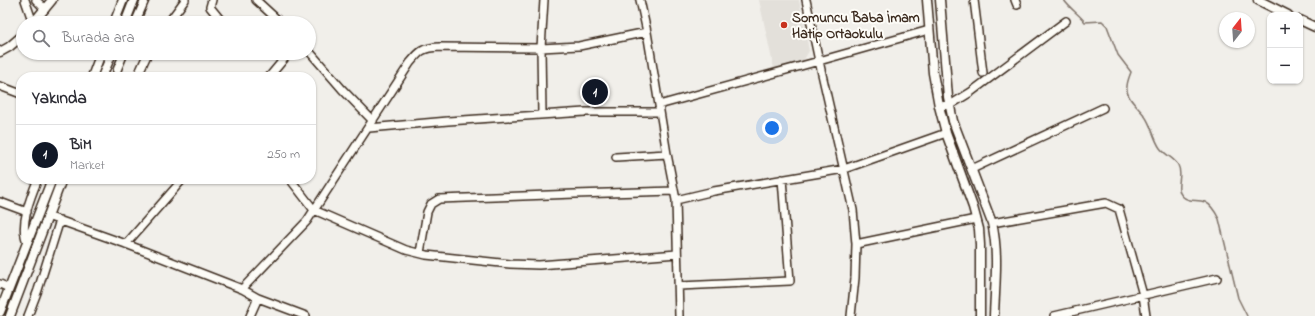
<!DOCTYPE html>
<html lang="tr">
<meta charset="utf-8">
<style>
:root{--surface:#fff;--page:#f2f2f3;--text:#2b2b33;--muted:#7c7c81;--line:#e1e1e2;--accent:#111827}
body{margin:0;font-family:"Indie Flower",sans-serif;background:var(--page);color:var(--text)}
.controls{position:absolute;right:12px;top:12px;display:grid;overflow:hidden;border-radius:8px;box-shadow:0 1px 3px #0004}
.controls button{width:36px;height:36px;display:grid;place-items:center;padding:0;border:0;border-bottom:1px solid var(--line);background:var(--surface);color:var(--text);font:20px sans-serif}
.compass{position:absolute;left:1219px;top:12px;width:36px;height:36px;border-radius:50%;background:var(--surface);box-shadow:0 1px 3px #0004;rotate:17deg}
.you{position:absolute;left:772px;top:128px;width:14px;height:14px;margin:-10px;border:3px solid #fff;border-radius:50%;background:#1a73e8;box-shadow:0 0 0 6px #1a73e833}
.badge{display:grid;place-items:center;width:26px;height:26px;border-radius:50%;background:var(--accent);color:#fff;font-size:13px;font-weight:700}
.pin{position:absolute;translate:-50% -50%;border:2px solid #fff;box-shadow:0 1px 4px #0006}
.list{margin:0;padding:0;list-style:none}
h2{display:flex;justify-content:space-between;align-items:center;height:52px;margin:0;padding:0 16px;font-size:17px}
h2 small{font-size:13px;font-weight:400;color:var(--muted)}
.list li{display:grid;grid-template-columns:26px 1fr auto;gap:12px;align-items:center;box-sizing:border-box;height:60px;padding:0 16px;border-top:1px solid var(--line)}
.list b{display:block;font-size:15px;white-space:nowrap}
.list p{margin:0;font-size:13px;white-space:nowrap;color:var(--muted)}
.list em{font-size:13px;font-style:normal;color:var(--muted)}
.icon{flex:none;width:22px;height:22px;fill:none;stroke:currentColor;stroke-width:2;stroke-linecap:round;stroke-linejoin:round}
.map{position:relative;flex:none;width:1315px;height:316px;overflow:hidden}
.search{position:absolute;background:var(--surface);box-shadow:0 1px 3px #0004;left:16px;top:16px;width:300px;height:44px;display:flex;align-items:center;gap:10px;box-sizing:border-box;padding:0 14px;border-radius:22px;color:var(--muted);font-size:15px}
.panel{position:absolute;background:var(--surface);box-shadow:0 1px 3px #0004;left:16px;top:72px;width:300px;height:112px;border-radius:16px}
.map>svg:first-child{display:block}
.built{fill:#e3e0da}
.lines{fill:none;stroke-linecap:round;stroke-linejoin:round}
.stream{stroke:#80746b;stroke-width:1.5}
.minor-casing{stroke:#3b2a1e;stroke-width:10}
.major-casing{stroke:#3b2a1e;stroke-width:11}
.minor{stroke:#fdfcf7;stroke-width:7}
.major{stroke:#fdfcf7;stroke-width:8}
.poi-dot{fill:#c8321e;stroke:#fdfcf7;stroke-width:1.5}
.labels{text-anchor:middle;stroke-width:4;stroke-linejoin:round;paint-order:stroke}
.poi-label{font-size:14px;font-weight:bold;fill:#3b2a1e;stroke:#fdfcf7;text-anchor:start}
</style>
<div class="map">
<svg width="1315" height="316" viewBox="0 0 1315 316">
<rect width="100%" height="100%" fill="#f1efea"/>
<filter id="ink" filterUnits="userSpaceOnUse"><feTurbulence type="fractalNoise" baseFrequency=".025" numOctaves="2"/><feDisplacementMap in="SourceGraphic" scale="8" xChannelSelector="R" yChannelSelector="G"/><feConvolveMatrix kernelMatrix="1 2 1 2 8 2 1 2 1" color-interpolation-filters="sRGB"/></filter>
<g filter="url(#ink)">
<path class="built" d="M759 0H799L809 51 802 63 774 69Z"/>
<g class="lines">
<path class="stream" d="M1064 0C1070 9 1079 14 1085 22L1102 21 1107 26 1118 55 1131 72C1129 78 1126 84 1127 90 1127 99 1139 108 1144 115 1152 125 1153 138 1160 148 1165 155 1174 158 1178 165 1184 176 1174 187 1182 196 1189 203 1197 199 1205 202 1212 205 1216 213 1219 219L1238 298 1247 316"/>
<g class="minor-casing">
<path id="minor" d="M25 0 33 23
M36 0 45 9
M212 0 210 7 223 23
M256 0 281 23
M640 0 647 32 667 154 676 200 679 316
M974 0 983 73
M1015 0 1017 5
M135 23 145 0
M168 23 185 0
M309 51 342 89 373 121
M117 77V70L124 53
M137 77 148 53
M269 77 289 53
M0 86 21 94
M659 105 819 61 806 0
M939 106 950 105 971 92 1066 21
M542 114 541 48 544 0
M369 128 448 121 585 112H660
M616 157 667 154
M972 169 1103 108
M290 179 314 210 406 250 426 255 510 264 539 265 677 254
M676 200 714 191 844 169 946 133
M0 202 27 212
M47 216 126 244 242 289 258 298 306 316
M992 223 1106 203 1119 209 1143 295 1146 316
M27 242C19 225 31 196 38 179
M126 244 183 179
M856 244 976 219
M420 253 427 212 431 204 439 199 575 194 674 191
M0 284 9 288
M679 286 790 281 782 179
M242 289 307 221 410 63C420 51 422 48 439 47L541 48 579 46 647 32
M28 316 38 290 60 220
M250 316 258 298
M851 316 855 278 856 244 853 210 819 61 929 30
M1054 316 1217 278"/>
</g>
<g class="major-casing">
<path id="major" d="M927 0 933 73 939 106 946 133 973 207 979 229 980 245V316
M940 0 948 97 953 121 992 223C999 253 995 285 994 316
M1258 0 1288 15
M1300 20 1315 27
M33 23 52 0
M114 23 123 0
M125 23 134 0
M0 52 9 47 23 35
M92 77 101 53
M102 77 112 53
M0 312 52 179
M10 316 62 179"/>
</g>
<use href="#minor" class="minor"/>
<use href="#major" class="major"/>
</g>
</g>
<circle class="poi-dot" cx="784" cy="25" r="4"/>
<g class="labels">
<g class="poi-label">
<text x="792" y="22">Somuncu Baba İmam<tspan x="792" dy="16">Hatip Ortaokulu</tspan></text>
</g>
</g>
</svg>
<div class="controls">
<button>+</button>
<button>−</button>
</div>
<svg class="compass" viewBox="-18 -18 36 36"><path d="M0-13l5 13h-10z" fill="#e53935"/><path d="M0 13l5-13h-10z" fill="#7c7c81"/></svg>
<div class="you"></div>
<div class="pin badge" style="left:595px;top:92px">1</div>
<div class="search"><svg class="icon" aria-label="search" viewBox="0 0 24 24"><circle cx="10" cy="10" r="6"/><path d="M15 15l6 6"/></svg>Burada ara</div>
<section class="panel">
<h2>Yakında<small></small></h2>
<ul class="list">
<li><span class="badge">1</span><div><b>BiM</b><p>Market</p></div><em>250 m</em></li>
</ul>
</section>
</div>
